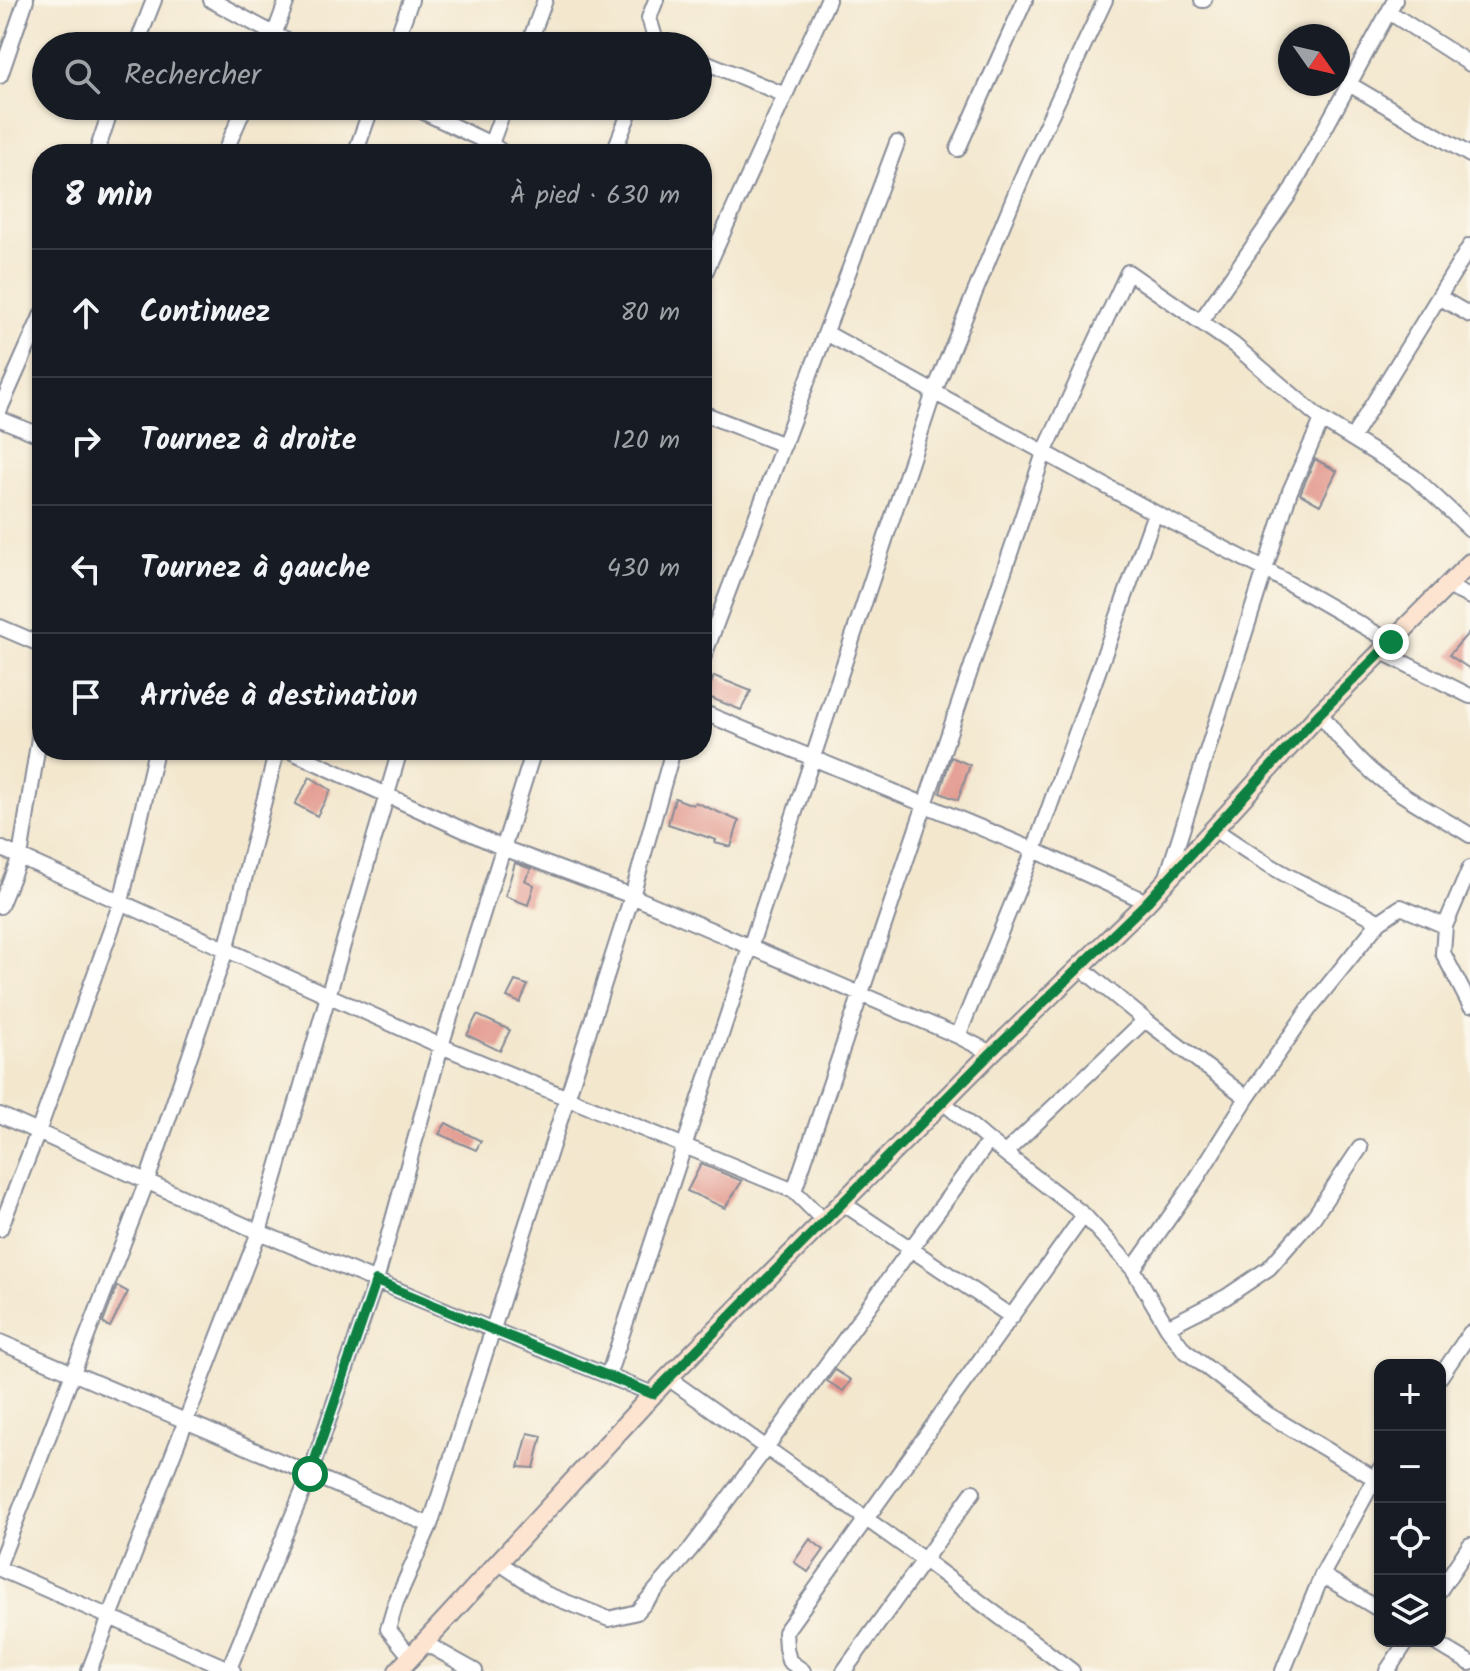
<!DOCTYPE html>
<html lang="fr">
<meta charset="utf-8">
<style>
:root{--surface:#171b24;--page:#242831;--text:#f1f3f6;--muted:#9ea1a6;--line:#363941}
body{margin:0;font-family:Kalam,sans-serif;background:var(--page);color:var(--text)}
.controls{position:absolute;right:24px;bottom:24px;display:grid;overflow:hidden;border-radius:16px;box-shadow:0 2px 6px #0004}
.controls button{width:72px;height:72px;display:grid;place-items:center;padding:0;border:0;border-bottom:2px solid var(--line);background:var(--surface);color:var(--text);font:40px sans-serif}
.compass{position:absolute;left:1278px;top:24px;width:72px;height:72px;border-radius:50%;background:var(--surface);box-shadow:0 2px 6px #0004;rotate:124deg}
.stop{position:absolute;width:24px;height:24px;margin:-18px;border:6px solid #0b8043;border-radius:50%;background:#fff}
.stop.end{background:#0b8043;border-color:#fff;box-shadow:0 2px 8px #0008}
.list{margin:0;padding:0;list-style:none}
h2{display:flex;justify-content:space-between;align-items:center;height:104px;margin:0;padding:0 32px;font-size:34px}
h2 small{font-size:26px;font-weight:400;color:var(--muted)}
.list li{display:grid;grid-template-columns:52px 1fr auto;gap:24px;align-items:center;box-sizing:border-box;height:128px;padding:0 32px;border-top:2px solid var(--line)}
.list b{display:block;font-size:30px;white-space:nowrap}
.list em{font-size:26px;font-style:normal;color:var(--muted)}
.icon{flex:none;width:44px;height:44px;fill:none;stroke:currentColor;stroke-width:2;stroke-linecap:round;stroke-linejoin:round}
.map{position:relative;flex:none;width:1470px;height:1671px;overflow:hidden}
.search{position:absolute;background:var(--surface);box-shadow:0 2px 6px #0004;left:32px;top:32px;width:680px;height:88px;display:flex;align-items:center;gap:20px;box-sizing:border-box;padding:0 28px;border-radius:44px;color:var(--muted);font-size:30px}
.panel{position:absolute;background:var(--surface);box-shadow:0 2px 6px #0004;left:32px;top:144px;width:680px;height:616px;border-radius:32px}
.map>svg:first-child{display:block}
.building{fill:#e2968c}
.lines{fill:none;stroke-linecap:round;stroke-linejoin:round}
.minor-casing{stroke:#878b96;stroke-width:18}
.secondary-casing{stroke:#878b96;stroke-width:22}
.minor{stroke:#fff;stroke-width:14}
.secondary{stroke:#fde4d0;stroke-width:18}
.route{stroke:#0b8043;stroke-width:10}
</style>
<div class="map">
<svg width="1470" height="1671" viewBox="0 0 1470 1671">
<rect width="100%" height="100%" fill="#fbf7ec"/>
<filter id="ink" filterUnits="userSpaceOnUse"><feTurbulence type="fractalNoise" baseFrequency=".0125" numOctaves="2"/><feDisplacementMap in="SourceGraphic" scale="16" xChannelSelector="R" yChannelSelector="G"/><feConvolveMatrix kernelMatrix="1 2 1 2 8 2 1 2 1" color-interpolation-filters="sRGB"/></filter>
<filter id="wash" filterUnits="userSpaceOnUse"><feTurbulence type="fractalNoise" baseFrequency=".006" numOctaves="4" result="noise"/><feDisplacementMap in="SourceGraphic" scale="32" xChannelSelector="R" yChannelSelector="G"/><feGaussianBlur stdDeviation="1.8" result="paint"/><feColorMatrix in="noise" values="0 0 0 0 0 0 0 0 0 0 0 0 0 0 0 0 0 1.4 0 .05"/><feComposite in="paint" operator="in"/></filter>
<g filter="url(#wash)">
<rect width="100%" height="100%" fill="#f3e7ce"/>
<g id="blocks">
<path class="building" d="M1315 459 1337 471 1320 505 1300 494Z
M1470 631V669L1449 655Z
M714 676 751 691 741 710 706 696Z
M951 757 970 765 958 800 940 793Z
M310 777 331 790 317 816 295 804Z
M675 798 693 805 695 802 739 821 731 847 715 843 716 840 668 824Z
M515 863 531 869 525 880 534 885 528 905 505 896Z
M515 981 528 985 520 1003 507 997Z
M477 1015 510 1030 500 1051 467 1035Z
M446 1123 481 1141 476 1150 439 1134Z
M701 1164 742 1181 725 1208 687 1191Z
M117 1286 128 1292 110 1327 103 1323Z
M835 1370 851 1380 843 1391 827 1381Z
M528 1433 542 1436 534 1468 519 1467Z
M810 1539 824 1550 808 1572 794 1562Z"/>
</g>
</g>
<g filter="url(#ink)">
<use href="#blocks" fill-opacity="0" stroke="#878b96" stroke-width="2"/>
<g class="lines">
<g class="minor-casing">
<path id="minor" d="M211 0 296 46
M1202 0H1204
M1389 12 1470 64
M136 46 154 0
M270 46 287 0
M394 46 411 0
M528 46 545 0
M654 46 656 41 649 18 656 0
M698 59 785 95
M0 76 26 0
M1349 84 1470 155
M411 106 491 144 505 154
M491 144 505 106
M958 149 1025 0
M96 154 112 106
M224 154 245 106
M355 154 372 106
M613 154 632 106
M702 279 828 0
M1439 297 1470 315
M1200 322 1288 196 1395 0
M826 333 1155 513 1264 569 1391 642
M0 409 42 314
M702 413 784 445
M0 419 42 436
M1352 438 1470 246
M1447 586 1470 597
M0 627 42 645
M1382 652 1470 696
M702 661 897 143
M702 712 1034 850 1147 902
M1320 713C1335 733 1351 753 1370 770 1399 796 1436 814 1470 835
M288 750 503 848 632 896 958 1036 991 1053
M1214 829C1242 848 1270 867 1300 882 1326 895 1354 906 1379 922
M0 848 441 1046 794 1191 823 1220
M1470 868 1445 926 1443 953 1470 1005
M1167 877 1290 491 1322 420
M0 906 20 857 42 719
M1145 1020 1247 1098
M958 1036 1034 850 1155 513
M943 1102 989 1141 1084 1215 1133 1269 1167 1327 1184 1350 1267 1414 1374 1478
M0 1115 259 1232 493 1330 653 1394
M1006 1152 1145 1020 1080 967
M794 1191 1044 453 1128 272 1234 345 1322 420 1414 477 1470 529
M841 1202 1012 1317
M0 1229 38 1132 121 902 156 750
M1133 1269 1195 1181 1247 1098 1309 1009 1379 922 1401 907 1445 926
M1167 1327 1226 1297 1269 1268 1313 1218 1360 1148
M0 1342 430 1525
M608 1376 934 392 1026 168 1105 0
M1440 1377 1470 1333
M668 1378 924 1560 1072 1671
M0 1562 147 1181 226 950 277 750
M498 1562 546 1594 609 1619 637 1612 690 1550 766 1448 989 1141
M0 1569 233 1671
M1322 1575 1380 1610
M1440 1590 1470 1545
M1433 1641 1470 1663
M423 1642 475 1671
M410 1656 388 1629 396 1602 430 1525 632 896 673 750
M89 1671 259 1232 400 750
M228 1671 310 1474 376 1281 441 1046 534 750
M803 1671 789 1661 786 1648 785 1632 1084 1215
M844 1671 973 1492
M1283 1671 1322 1575 1380 1469
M1387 1671 1407 1641"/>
</g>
<g class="secondary-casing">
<path id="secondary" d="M398 1671 668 1378 991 1053 1147 902 1320 713 1470 563"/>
</g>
<use href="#minor" class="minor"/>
<use href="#secondary" class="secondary"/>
</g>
</g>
<g class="lines" filter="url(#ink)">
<path class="route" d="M310 1474 376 1281 493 1330 653 1394 991 1053 1147 902 1320 713 1391 642"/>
</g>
</svg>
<div class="controls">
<button>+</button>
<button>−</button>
<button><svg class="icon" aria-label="locate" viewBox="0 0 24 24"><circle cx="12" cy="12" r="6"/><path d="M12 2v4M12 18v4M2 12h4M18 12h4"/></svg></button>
<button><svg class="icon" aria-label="layers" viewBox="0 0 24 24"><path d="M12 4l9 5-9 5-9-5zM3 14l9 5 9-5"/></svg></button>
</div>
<svg class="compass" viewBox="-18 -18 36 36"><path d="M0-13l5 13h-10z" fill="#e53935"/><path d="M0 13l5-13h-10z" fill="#9ea1a6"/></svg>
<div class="stop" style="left:310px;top:1474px"></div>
<div class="stop end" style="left:1391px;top:642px"></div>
<div class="search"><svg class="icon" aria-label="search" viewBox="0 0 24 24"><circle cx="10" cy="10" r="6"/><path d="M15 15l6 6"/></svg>Rechercher</div>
<section class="panel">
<h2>8 min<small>À pied · 630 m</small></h2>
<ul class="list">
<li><svg class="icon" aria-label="ahead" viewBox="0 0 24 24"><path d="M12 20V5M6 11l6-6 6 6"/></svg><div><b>Continuez</b></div><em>80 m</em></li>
<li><svg class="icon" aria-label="right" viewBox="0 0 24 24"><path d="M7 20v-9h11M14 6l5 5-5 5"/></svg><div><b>Tournez à droite</b></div><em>120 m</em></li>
<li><svg class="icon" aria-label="left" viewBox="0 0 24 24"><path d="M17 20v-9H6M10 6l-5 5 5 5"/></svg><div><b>Tournez à gauche</b></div><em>430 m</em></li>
<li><svg class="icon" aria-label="arrive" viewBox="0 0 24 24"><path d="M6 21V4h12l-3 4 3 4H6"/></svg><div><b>Arrivée à destination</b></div></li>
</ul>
</section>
</div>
